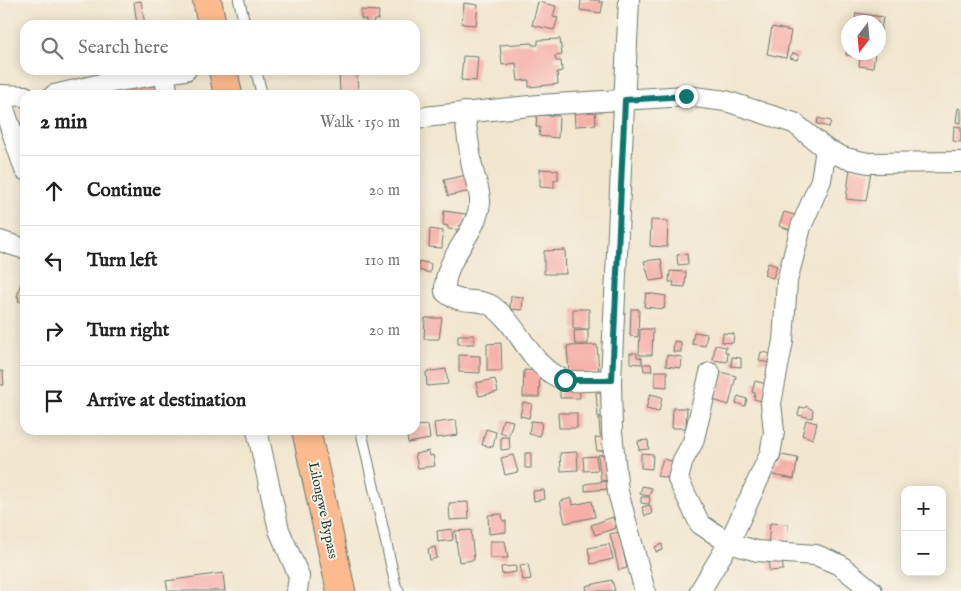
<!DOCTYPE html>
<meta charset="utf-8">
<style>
:root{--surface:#fff;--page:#f6f6f6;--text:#222;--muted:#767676;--line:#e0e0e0}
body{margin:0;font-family:"IM FELL English",serif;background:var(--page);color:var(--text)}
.controls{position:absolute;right:15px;bottom:15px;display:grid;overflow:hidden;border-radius:10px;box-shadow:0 2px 12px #0003}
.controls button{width:45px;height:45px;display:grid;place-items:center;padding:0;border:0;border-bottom:1px solid var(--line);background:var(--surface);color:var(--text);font:25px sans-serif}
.compass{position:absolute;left:841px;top:15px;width:45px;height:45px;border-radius:50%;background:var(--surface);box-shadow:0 2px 12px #0003;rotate:196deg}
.stop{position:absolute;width:15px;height:15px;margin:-11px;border:4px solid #0f766e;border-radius:50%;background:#fff}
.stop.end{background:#0f766e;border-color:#fff;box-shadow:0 1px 5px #0008}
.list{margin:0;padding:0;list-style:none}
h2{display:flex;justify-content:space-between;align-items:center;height:65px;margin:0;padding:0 20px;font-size:21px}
h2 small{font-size:16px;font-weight:400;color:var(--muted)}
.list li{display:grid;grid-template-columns:32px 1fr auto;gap:15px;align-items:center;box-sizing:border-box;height:70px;padding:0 20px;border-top:1px solid var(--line)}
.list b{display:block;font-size:19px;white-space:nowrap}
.list em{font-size:16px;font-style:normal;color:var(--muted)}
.icon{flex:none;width:28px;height:28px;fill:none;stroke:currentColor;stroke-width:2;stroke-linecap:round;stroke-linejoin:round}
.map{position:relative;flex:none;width:961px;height:591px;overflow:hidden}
.search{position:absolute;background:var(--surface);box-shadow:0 2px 12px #0003;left:20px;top:20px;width:400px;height:55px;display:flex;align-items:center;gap:12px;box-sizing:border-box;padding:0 18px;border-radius:15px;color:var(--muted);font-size:19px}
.panel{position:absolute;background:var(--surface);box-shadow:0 2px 12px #0003;left:20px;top:90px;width:400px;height:345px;border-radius:15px}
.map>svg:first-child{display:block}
.building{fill:#f6afa7}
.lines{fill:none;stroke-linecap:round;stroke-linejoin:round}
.service-casing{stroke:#68786a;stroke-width:12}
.minor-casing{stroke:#68786a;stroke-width:22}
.primary-casing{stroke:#68786a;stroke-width:30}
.service{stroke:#fff;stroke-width:10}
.minor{stroke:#fff;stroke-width:20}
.primary{stroke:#fcba8e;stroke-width:28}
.route{stroke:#0f766e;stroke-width:6}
.labels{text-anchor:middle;stroke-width:4;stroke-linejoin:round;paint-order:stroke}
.street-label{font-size:14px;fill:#1f3d34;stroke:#f7f3e8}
</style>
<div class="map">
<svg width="961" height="591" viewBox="0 0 961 591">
<rect width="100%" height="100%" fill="#f7f3e8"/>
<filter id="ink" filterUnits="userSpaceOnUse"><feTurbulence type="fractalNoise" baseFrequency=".02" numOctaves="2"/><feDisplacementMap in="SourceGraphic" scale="10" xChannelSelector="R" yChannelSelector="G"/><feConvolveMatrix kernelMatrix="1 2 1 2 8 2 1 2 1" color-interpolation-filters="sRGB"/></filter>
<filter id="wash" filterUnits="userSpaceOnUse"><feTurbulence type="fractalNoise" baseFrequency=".0096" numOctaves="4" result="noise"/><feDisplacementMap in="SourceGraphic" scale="20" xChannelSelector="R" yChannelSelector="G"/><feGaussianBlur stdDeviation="1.12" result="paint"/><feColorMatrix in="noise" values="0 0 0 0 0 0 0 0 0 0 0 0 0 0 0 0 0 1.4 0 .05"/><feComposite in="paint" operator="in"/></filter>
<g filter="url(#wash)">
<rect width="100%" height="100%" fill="#f1e6ce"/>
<g id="blocks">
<path class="building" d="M581 0H599V2H603L601 13 580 10Z
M141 1 145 25H137L134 2Z
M538 2 556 6 553 17 558 18 554 30 532 25Z
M464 3 478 5 476 25 462 24Z
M361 10 379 11 378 20H374L373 23H366V19H361Z
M856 13 883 17 881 30 878 29V22H855Z
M772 27 791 31 786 58 767 54Z
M560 39 562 55 555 56 556 61H561L562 71 557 72 558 84 529 87V80L518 81 516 63 502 65 500 45 532 43V45H538V40Z
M847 48 848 52H875L873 68 859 66 860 57 846 55Z
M793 53 799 55 797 60 790 58Z
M463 56 478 57 476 81 461 80Z
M339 70H359L360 75 357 76 358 94 340 95Z
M161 85 162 95H125L124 89Z
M958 108 961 109V123L956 122Z
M595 109 596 125 575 126 574 110Z
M537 115 559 116 558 138 539 136 540 127H536Z
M818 118 831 121 829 127 817 124Z
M954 126 961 127V142L953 141Z
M850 168 871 171 866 201 846 199Z
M540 169 558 170V180H554V188L540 187Z
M471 174 475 190 448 196 444 180Z
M444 211 466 214 465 226 460 225V230L448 229V226L443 225Z
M784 212 795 215 791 230 779 226Z
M651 220 668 221 667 247 650 246Z
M430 229 443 231 442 248 429 247Z
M565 250 566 274H544V251Z
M687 254 688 264 678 265 677 255Z
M661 259 664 279 650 281 644 261Z
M419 261 431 264 430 273 418 270Z
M768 263 777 266 773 278 764 275Z
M670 271 686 272 685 287 673 286 674 282H669Z
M23 275H25V302L18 301 19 297H17Z
M646 293 666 296 664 309 644 307Z
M511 296 523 297 522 310 510 309Z
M573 309H589V329H573Z
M631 309H639L638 337 630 336Z
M425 318H442L439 339H424Z
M640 329H653L652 355H639Z
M588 330V344H575L574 331Z
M694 332 707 334 705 346 692 344Z
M723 333 734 334 733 343 722 342Z
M458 335H474V344H458Z
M674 341 681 342V352H673Z
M501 343 502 371H487V344Z
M597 345 599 373 569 374 567 346Z
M715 345 726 347 725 352 728 353 727 362 713 360Z
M761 352 773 354 771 363 759 361Z
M630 353H637V357L642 358V364L630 363Z
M459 355 480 356V373L459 372Z
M667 355 682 357 681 368 666 366Z
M732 357 741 358V367L731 366Z
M643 364H651L652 371H644Z
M446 369 448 384 427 386 426 372Z
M524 370 540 371 539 397H523Z
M0 371H3L4 385H0Z
M655 371H667V387L655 386Z
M721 372 736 376 729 405 713 400Z
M495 379 498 392 479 396 476 383Z
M755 381 770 385 765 402 754 399 755 393 752 392Z
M560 384H579L580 398H560Z
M596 392H605L606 416 598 417Z
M650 394 662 397 659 412 646 409Z
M738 396 747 399 745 406 736 403Z
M523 402 532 404 529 418 520 416Z
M806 406 813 410 812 418 798 415 800 407 805 408Z
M673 408H687L686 428H672Z
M558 413H577V428H559Z
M599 418H606V434L600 435Z
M503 419 513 421 509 435 500 432Z
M456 420 458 435 436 438 434 423Z
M806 420 817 423 813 439 802 435Z
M531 421 542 422 540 436 529 434Z
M428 425 430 439 408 443 406 430H415V426Z
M486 429 496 432 493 447 482 445Z
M605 436 607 450 597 451 595 438Z
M501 437H509L510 449 501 450Z
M648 440 649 449 639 450 638 441Z
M429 451 430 456 433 455 435 466 418 468 415 454Z
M577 452 578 470 561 471 560 453Z
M525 453H531V468H525Z
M641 453 653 454 652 469 641 468Z
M607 454 610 480 601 481 598 455Z
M513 455 518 472 505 475 501 458Z
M781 455 798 458 794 479 773 475 775 462 779 463Z
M596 456 598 470 584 471 583 457Z
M663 459 676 462 673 479 657 476Z
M608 481V489L585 491V484Z
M642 486 652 488 649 496 640 494Z
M544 490 545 499 534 501 533 491Z
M641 497H650L649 504 641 503Z
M572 498 573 505 592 501 595 517 565 523 560 501Z
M468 502 469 519 450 520 449 503Z
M650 505 652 514 645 516 642 507Z
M502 514 503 521H506V532L489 534 488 515Z
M613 517 616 528 595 535 591 525Z
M770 523 788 524 787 547 768 546Z
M452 529 453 540 438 542 437 531Z
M471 530 474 560 459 562 455 531Z
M619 532 627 568 619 570 610 534Z
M490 541H505L508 558H490Z
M609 544 613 559 591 564 588 548Z
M662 544 663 550 656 552 655 547Z
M435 547 437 558 430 560 428 549Z
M782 554 783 570 769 571V555Z
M528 564 531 579 523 580 520 565Z
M516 566V572L502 574 501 567Z
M223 573 225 591H168L166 581Z
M612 580 615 591H587L586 586Z"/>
</g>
</g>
<g filter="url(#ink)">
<use href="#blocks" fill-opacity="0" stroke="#68786a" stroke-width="1"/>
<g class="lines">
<g class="service-casing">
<path id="service" d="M239 0 245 25
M256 70 262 95
M361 430 396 587 399 591"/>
</g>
<g class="minor-casing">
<path id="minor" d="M629 0 611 380 612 432 618 492 645 591
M164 74 168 95
M0 95 25 96
M54 95 101 84 186 70
M0 97 25 170
M464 112C467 130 469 148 472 166 474 177 481 192 480 203 476 236 443 258 445 292 461 306 478 297 492 306 521 326 530 369 565 380 576 383 599 380 611 380
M415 118 539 105 686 96 726 101 794 123 826 149 845 158 868 163 961 162
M0 241 25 249
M710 373 693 442 683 460 678 479 700 524 729 543 757 551 816 555 840 565 872 591
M257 430 279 530 299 576 297 591
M700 591 729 543 770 454 774 432 771 403 783 341 787 281 801 227 821 180 826 149"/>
</g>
<g class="primary-casing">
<path id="primary" d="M207 0 212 25
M223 70 228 95
M306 430 341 591"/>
</g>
<use href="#service" class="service"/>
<use href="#minor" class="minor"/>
<use href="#primary" class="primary"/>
</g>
</g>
<g class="lines" filter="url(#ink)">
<path class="route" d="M565 380H612L625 100 686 96"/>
</g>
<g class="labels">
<g class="street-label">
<text transform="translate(324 510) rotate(78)" y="5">Lilongwe Bypass</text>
</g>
</g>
</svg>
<div class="controls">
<button>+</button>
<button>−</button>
</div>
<svg class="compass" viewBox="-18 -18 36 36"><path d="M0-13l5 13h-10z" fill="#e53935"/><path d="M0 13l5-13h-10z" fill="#767676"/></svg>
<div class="stop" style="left:565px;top:380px"></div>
<div class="stop end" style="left:686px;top:96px"></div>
<div class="search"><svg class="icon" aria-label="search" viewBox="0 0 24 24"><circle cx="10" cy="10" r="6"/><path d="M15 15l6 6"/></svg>Search here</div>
<section class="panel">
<h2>2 min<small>Walk · 150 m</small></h2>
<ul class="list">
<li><svg class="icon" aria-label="ahead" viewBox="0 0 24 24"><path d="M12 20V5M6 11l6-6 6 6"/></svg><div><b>Continue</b></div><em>20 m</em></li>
<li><svg class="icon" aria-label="left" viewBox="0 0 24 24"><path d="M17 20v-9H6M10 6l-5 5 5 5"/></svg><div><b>Turn left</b></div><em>110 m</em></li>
<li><svg class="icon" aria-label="right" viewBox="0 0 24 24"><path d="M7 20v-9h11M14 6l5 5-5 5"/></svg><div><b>Turn right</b></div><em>20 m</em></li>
<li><svg class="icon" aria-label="arrive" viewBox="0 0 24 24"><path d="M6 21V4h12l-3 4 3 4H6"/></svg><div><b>Arrive at destination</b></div></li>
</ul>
</section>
</div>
